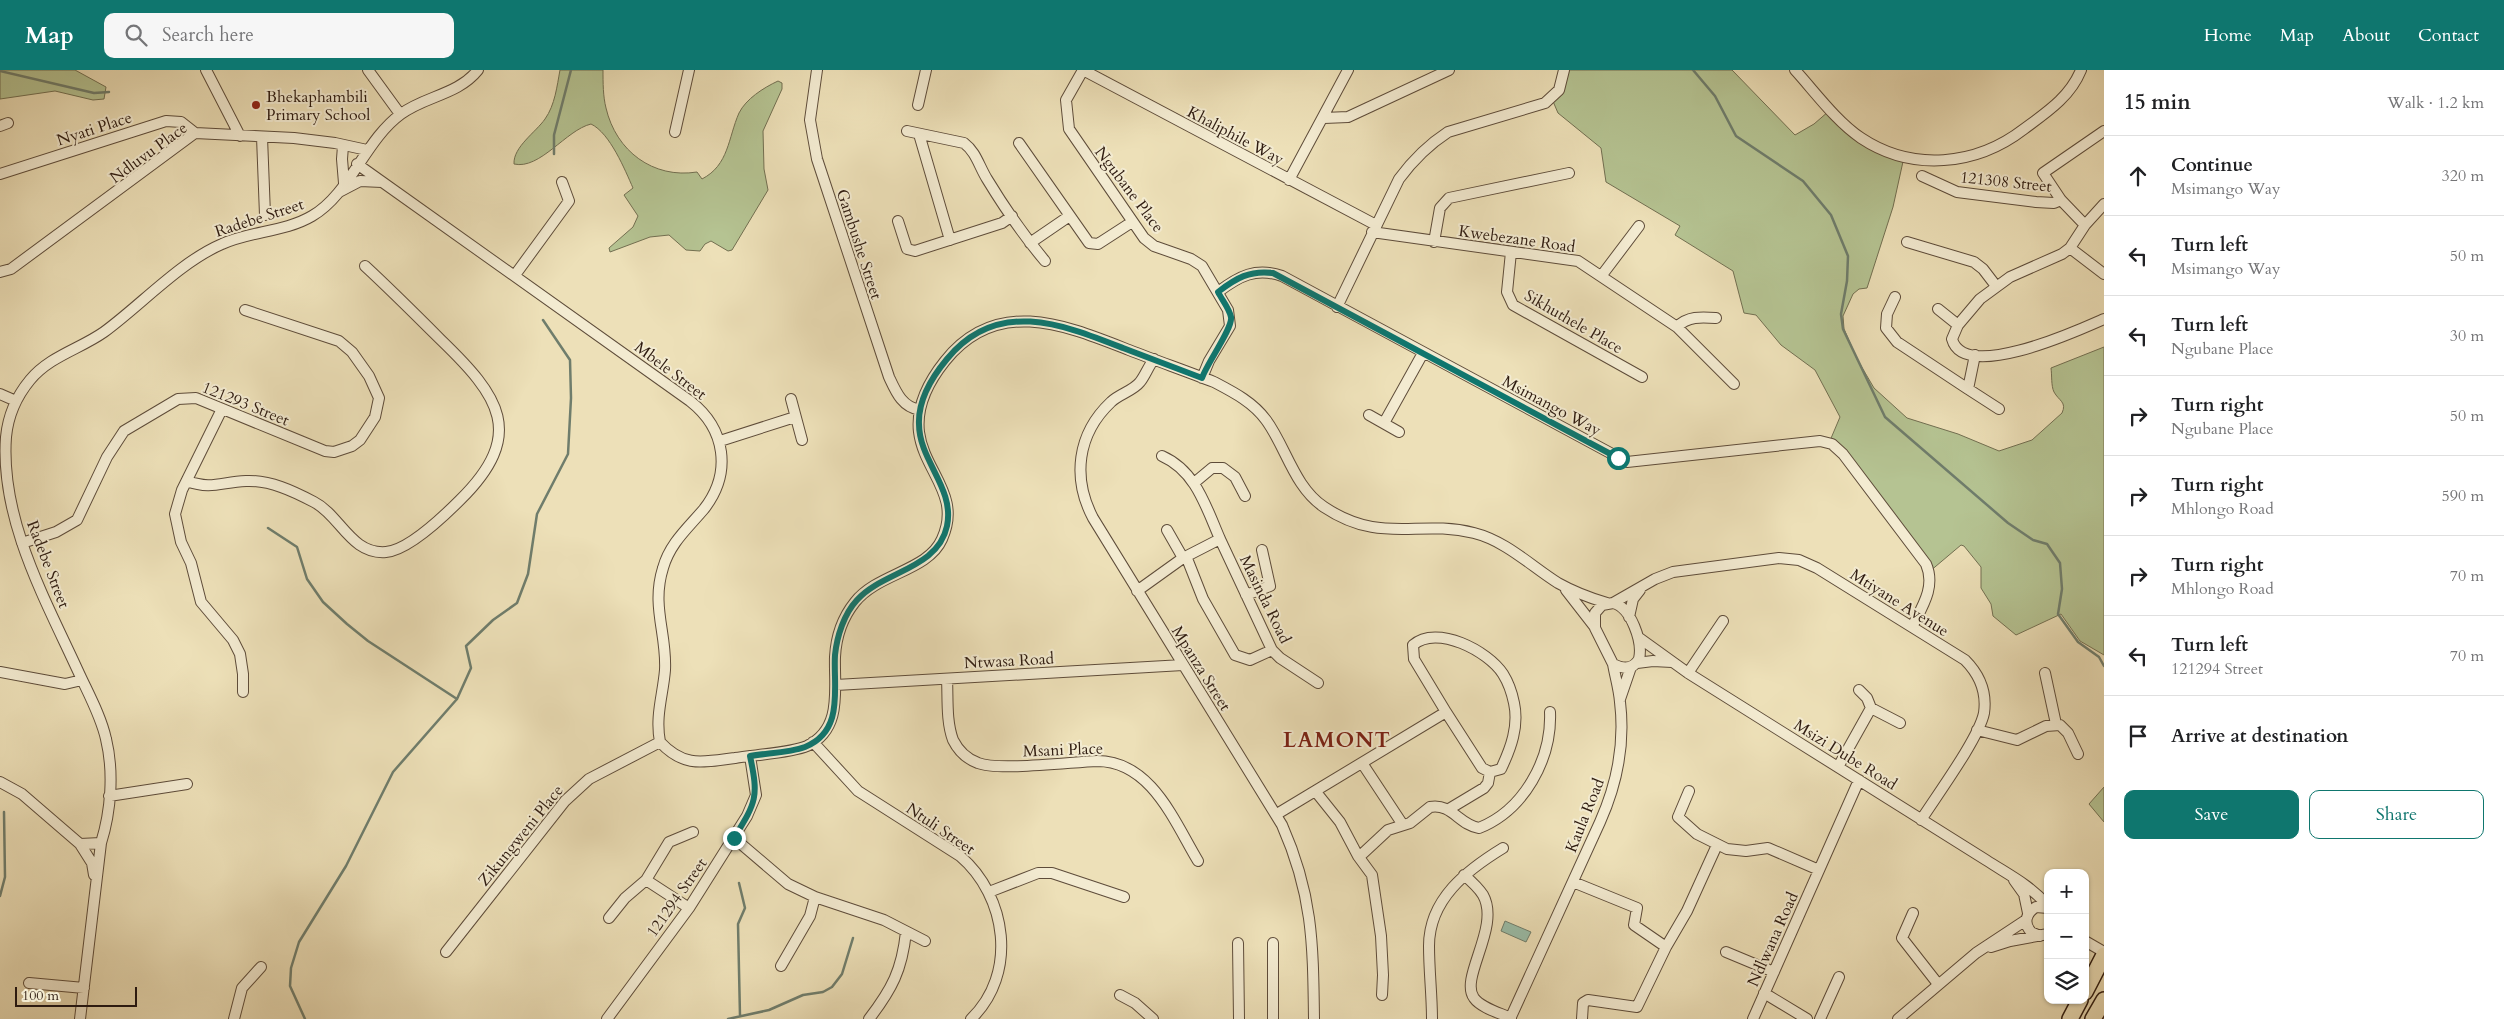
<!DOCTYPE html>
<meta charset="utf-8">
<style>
:root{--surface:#fff;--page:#f6f6f6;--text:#202124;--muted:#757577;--line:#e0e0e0;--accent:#0f766e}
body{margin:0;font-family:Cardo,serif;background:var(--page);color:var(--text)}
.controls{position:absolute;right:15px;bottom:15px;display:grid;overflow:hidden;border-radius:10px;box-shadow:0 1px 4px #0004}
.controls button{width:45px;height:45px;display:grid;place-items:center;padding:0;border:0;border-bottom:1px solid var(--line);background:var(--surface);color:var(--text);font:25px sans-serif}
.scale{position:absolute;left:15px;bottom:12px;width:122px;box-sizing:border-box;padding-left:5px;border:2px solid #2e1b10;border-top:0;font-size:14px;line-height:18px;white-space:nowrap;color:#2e1b10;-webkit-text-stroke:4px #f3ebd1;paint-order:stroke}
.stop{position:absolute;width:15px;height:15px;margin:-11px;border:4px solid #0f766e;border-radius:50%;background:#fff}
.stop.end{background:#0f766e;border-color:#fff;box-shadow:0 1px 5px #0008}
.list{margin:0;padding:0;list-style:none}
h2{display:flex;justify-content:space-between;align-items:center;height:65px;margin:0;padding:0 20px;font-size:21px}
h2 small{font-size:16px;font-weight:400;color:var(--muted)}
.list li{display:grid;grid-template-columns:32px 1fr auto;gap:15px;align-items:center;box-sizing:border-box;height:80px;padding:0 20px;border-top:1px solid var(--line)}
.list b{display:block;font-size:19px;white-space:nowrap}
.list p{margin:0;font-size:16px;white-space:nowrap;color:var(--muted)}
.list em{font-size:16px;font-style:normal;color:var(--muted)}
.actions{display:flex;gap:10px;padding:15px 20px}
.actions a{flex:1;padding:11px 0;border:1px solid var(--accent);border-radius:10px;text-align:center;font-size:18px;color:var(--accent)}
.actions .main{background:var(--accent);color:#fff}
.icon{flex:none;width:28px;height:28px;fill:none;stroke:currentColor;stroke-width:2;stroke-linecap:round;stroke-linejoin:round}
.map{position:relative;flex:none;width:2104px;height:949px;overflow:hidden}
header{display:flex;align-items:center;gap:30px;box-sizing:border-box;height:70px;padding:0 25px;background:var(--accent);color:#fff}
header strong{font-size:24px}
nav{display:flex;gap:28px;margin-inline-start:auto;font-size:18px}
.search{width:350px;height:45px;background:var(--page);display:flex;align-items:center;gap:12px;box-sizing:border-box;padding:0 18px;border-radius:10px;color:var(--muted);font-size:19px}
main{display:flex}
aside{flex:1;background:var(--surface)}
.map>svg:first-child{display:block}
.green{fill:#b5c392;stroke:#726f51}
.water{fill:#9abea9;stroke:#6f7d6c}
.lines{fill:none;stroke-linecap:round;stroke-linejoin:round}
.stream{stroke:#6f7d6c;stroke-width:2.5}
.minor-casing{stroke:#5e4c3a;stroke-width:12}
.highway-casing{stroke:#2e1b10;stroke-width:18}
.minor{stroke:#f3ebd1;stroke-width:10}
.highway{stroke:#ede0b8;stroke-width:15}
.route{stroke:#0f766e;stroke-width:6}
.poi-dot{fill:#8f2418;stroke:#f3ebd1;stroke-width:2}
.labels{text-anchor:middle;stroke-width:4;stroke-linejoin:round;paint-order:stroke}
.poi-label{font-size:16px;fill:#2e1b10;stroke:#f3ebd1;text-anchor:start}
.street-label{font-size:16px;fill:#2e1b10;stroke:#f3ebd1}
.district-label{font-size:21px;font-weight:bold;letter-spacing:1px;fill:#7a1f14;stroke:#f3ebd1}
</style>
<header>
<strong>Map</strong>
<div class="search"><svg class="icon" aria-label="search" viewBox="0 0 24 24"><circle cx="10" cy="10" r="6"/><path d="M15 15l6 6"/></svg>Search here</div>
<nav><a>Home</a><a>Map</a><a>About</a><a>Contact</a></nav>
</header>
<main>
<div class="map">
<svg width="2104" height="949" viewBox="0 0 2104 949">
<rect width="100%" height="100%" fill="#ede0b8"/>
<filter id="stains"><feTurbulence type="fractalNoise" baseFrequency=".004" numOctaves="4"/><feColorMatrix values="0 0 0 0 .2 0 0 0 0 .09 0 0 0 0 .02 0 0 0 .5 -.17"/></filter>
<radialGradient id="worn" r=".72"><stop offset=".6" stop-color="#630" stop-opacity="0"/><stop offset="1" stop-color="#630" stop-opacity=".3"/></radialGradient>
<path class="green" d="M0 0H75L106 17 104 29 93 30 55 21 0 29Z
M560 0H603C603 13 603 26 606 38 616 81 653 109 697 102L702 109C729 95 728 68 739 43 746 29 763 18 778 11L782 13V19L763 61 764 99 768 120 732 180 728 181 711 171 705 174 700 181 686 180 669 165 650 167 610 182 609 178 633 157 638 146 624 125 633 118C625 100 610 63 591 54 566 60 540 100 514 94 513 77 536 62 545 49 555 35 557 16 560 0Z
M1565 0H1732L1795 65 1814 54 1829 41 1846 57 1904 87 1893 137 1867 218 1859 219 1853 224 1843 246 1844 259 1857 289 1874 318 1907 348 1958 364 1999 381 2032 370 2062 343C2067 332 2059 331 2054 322 2051 316 2052 305 2051 298L2104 277V585L2080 571 2061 544 2016 565 1993 546 1991 534 1981 518V497L1964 476 1961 475 1929 502 1829 373 1840 347 1815 300 1781 275 1756 245 1744 243 1733 201 1675 165 1680 156 1606 112 1601 78 1558 43 1552 29Z
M2104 717V752L2089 734Z"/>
<path class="water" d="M1505 851 1531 862 1526 872 1501 861Z"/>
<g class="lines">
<path class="stream" d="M1693 0 1715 26 1736 66 1803 111 1831 145 1848 186 1847 211 1841 244 1843 259 1885 347 2008 453 2033 470 2047 474 2060 493 2062 519 2058 544 2078 572 2099 587 2104 596
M0 1 94 23 109 22
M554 84V65L571 0
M268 458 297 477 307 509 323 532 347 554 368 571 457 629
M739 813 745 838 738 854 740 946
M0 826 5 807 4 742
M305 949 290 916 291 898 299 872 346 796 393 702 457 629 471 598 466 576 493 550 517 533 528 504 537 444 568 384 571 328 570 290 543 250
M728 949 769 940 803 925 823 922 832 917 842 904 853 868"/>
<g class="minor-casing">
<path id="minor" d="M206 0 240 66
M368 0 400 44
M817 0 810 50 817 89 889 307C896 322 902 337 920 340
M1083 0 1066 30 1069 59 1144 168 1154 176 1191 189 1202 196 1228 240 1230 256 1209 291 1202 308
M1083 0 1376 155
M1795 0C1815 22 1836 51 1861 68 1912 102 1976 96 2024 59 2047 42 2070 27 2081 0
M918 35 926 0
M1324 48 1348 47 1449 0
M0 56 8 53
M907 61 964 73C976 82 979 96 987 109 1004 137 1024 166 1045 191
M675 62 689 0
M919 64 950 170
M262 67 265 145
M1019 73 1089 173 1098 174 1132 152
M343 76 342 89 344 113
M357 94 690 331C726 359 732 403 704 439 688 458 670 473 663 498 651 536 667 564 665 600 663 625 655 646 660 672
M0 104 166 51 181 52 195 63
M1922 106 1957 122 2036 132 2054 133 2061 130
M1289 110 1348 0
M339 122 360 111 382 112
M2104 134 2085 155 2070 178 2062 184 2010 207 1980 229 1958 255 1952 269C1964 313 2079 260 2104 249
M898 151 907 179 915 181 1002 153 1012 146
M2085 155 2061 130 2043 103 2104 61
M1372 162 1578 191 1677 257 1734 314
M1434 172 1440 138 1449 128 1569 103
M1907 172 1974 192 1983 199 1996 216
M1030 173 1068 147
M2070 178 2104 204
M1511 182 1507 222 1513 235 1642 307
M0 202 11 199 195 63 294 68 335 73 367 80
M515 205 569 131 562 112
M1602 205 1639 156
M1218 222C1239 206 1256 197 1282 206L1627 392 1820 371 1832 374 1843 384 1926 494C1936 517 1922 537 1912 557
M1895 227 1887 244 1886 258 1897 272 1968 319 1975 285
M1337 237 1399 109C1413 90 1428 75 1448 62L1545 33 1559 20 1564 0
M1938 239 1958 255
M1677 257C1688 246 1701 247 1716 248
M1154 289C1148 297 1145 306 1140 312 1133 321 1119 324 1111 332 1077 364 1072 408 1093 448L1282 755C1313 825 1313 874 1314 949
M1968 319 1999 339
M0 324 16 331
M791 329 802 370
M222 339 182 420 175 444 181 472 191 493 201 532 233 570 240 584 243 604V622
M1369 345 1399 362
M1384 353 1423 283
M720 371 795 347
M187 411C212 420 221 412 246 411 270 410 293 421 314 432 340 445 351 485 386 482 409 480 444 446 460 430 527 364 499 326 441 270 416 245 391 220 365 196
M1194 413 1212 398H1223L1235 407 1245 426
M1167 460 1183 488
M1220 469 1272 580 1280 588 1318 613
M22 473 56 462 77 450 107 387 124 361 178 329 196 328 325 381 334 382 352 376 360 370 375 347 379 328 369 306 352 282 339 271 245 240
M1186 486 1203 529 1235 585 1250 590 1272 580
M1566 520 1594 556
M1137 521 1183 488 1220 469C1206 437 1196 401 1162 386
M1246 525 1270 516 1262 480
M1613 533C1631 537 1643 572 1639 589 1633 600 1623 599 1613 594L1595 558V543L1602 535 1613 533 1655 509 1673 502 1779 488 1799 490 1817 498 1965 590C1979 604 1987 622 1984 643 1979 668 1937 725 1921 750
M1629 547 1633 529 1640 520
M1638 567 1688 603 1986 790C2009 805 2030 815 2048 836
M1637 593 1653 591 1672 592
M0 602 65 614 82 610
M1688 603 1723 551
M2045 603 2056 654
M947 609C948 628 946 651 953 670 958 680 967 689 978 693 998 701 1071 692 1097 691 1151 691 1174 751 1198 791
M836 615 1183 595
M1859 620 1867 628 1871 638 1900 653
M1620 629 1631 597
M1977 660 2017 670 2046 656 2060 655 2068 663 2078 684
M660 672C684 698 703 692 735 688 753 685 791 683 807 676 843 659 834 619 835 587 836 567 843 547 855 532 878 503 928 501 942 469 962 425 924 402 919 362 916 336 929 311 945 291 997 226 1065 255 1129 280 1157 291 1186 301 1214 312 1233 322 1253 332 1266 350 1286 377 1294 417 1324 437 1381 475 1417 449 1474 463 1506 471 1531 496 1558 513 1574 522 1590 528 1607 533
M813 672 858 721 960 786C1007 826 1018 904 971 949
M1362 693 1403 755
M1838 697 1871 638
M0 712 22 724 80 774 101 773
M1689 721 1678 747 1697 764 1727 779 1746 781 1768 778 1819 800
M1316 722 1340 752 1358 786 1372 805 1381 866 1383 905 1382 925
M109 726 187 714
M1449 739 1484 718 1488 713 1490 702
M1277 744 1446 642 1482 698 1490 702 1501 699C1511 678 1519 656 1514 633 1512 623 1508 612 1503 604 1488 581 1437 554 1413 575L1414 589 1446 642
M734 768 788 814 815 827 884 850 925 871
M80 774 92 793 94 805
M1359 787 1388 760 1410 753 1430 737C1452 733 1459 755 1479 758 1524 740 1552 689 1550 642
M1464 805C1471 811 1478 817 1483 825 1501 857 1459 908 1474 928 1481 938 1500 943 1511 948
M646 810 689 838
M2014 810 2024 824 2028 843
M1573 812 1637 838 1634 855 1666 877
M989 822 1038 803H1052L1124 827
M1913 843 1902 868 1938 914
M609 848 625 828 646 810 669 772 693 762
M2040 866 2031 862C2023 853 2026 843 2036 837L2048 838
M2085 871 2104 882
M1238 873 1239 949
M1991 877 2010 871 2048 864
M446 882 565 731 589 709 660 672
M1726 882 1774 902
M781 896 810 846 815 827
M29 913 84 918
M1764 923 1807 949
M1120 925 1135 933 1153 949
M80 949 101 773C111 741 114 702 106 669 101 646 88 623 78 601 45 529 0 449 6 367 8 346 16 327 30 310 50 286 80 279 104 262 141 235 180 192 222 174 250 161 285 162 312 146 350 124 365 70 401 44 425 26 458 25 478 0
M234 949 242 918 261 897
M607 949 689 838 747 746 756 725 750 686
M869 949C892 919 902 900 906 862
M1273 949V873
M1432 949C1432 925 1429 901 1429 876 1429 829 1467 800 1503 778
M1510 949 1600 752C1617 714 1625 673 1620 632 1619 619 1615 606 1613 594
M1582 949 1583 933 1588 930 1637 937 1666 877 1687 841 1717 775
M1753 949 1859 710
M1820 949 1839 907
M1898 949 1976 883 2026 850"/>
</g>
<g class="highway-casing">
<path id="highway" d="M2085 922 2104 885
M2070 949 2080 930
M2093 949 2104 930"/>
</g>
<use href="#minor" class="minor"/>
<use href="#highway" class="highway"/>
</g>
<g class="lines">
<path class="route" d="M734 768C756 732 759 728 750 686 767 683 789 683 805 677 845 661 833 617 835 585 837 566 844 544 857 530 883 501 938 499 947 456 955 418 919 391 919 354 918 330 932 307 947 289 997 228 1062 254 1123 278 1149 288 1176 298 1202 308 1207 293 1233 258 1231 247 1229 238 1222 230 1218 222 1236 208 1250 200 1273 203L1618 388"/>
</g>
<circle class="poi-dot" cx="256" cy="35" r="5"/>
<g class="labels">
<g class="poi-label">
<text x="266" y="32">Bhekaphambili<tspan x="266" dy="18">Primary School</tspan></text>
</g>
<g class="street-label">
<text transform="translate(94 58) rotate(-18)" y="6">Nyati Place</text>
<text transform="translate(1236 65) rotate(28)" y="6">Khaliphile Way</text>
<text transform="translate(148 82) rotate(-36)" y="6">Ndluvu Place</text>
<text transform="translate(2006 111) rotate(6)" y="6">121308 Street</text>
<text transform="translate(1130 119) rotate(53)" y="6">Ngubane Place</text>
<text transform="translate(259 147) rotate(-18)" y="6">Radebe Street</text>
<text transform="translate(1517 168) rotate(8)" y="6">Kwebezane Road</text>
<text transform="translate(860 174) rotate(72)" y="6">Gambushe Street</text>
<text transform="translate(1574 251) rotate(30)" y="6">Sikhuthele Place</text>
<text transform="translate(671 300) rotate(37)" y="6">Mbele Street</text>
<text transform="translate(246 333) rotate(22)" y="6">121293 Street</text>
<text transform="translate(1552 335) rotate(28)" y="6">Msimango Way</text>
<text transform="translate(49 494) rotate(69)" y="6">Radebe Street</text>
<text transform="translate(1266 529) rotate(64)" y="6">Masinda Road</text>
<text transform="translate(1900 532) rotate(32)" y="6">Mtiyane Avenue</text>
<text transform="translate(1009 590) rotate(-3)" y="6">Ntwasa Road</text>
<text transform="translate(1202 598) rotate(58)" y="6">Mpanza Street</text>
<text transform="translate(1063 679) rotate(-2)" y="6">Msani Place</text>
<text transform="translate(1846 684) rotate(32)" y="6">Msizi Dube Road</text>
<text transform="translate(1584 745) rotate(-68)" y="6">Kaula Road</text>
<text transform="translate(941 758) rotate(34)" y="6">Ntuli Street</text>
<text transform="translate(520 765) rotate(-51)" y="6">Zikungweni Place</text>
<text transform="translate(676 827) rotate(-55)" y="6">121294 Street</text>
<text transform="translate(1772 869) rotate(-66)" y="6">Ndlwana Road</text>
</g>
<g class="district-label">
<text x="1337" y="677">LAMONT</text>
</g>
</g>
<rect width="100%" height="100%" filter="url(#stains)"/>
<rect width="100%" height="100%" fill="url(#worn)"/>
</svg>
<div class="controls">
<button>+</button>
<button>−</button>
<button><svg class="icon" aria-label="layers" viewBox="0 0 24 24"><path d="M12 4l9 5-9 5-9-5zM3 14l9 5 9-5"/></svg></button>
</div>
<div class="scale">100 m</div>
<div class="stop" style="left:1618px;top:388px"></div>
<div class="stop end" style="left:734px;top:768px"></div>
</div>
<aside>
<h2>15 min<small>Walk · 1.2 km</small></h2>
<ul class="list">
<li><svg class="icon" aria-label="ahead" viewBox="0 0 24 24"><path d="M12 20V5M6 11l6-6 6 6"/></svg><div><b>Continue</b><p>Msimango Way</p></div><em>320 m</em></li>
<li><svg class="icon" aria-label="left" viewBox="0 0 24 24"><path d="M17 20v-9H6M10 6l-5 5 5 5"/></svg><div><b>Turn left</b><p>Msimango Way</p></div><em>50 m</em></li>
<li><svg class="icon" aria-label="left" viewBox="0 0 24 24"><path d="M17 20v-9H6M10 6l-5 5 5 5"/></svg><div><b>Turn left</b><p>Ngubane Place</p></div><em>30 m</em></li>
<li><svg class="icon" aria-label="right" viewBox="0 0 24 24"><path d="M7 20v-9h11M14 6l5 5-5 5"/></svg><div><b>Turn right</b><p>Ngubane Place</p></div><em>50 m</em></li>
<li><svg class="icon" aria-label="right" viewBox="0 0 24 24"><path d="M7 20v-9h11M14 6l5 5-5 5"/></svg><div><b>Turn right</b><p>Mhlongo Road</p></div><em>590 m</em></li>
<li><svg class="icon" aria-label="right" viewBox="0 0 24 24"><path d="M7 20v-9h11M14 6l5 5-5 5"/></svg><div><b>Turn right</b><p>Mhlongo Road</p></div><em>70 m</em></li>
<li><svg class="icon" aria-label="left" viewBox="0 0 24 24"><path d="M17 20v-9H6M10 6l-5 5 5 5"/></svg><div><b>Turn left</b><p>121294 Street</p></div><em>70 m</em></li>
<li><svg class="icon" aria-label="arrive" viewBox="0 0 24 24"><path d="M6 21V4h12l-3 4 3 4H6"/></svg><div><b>Arrive at destination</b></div></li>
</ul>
<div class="actions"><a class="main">Save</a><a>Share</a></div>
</aside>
</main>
